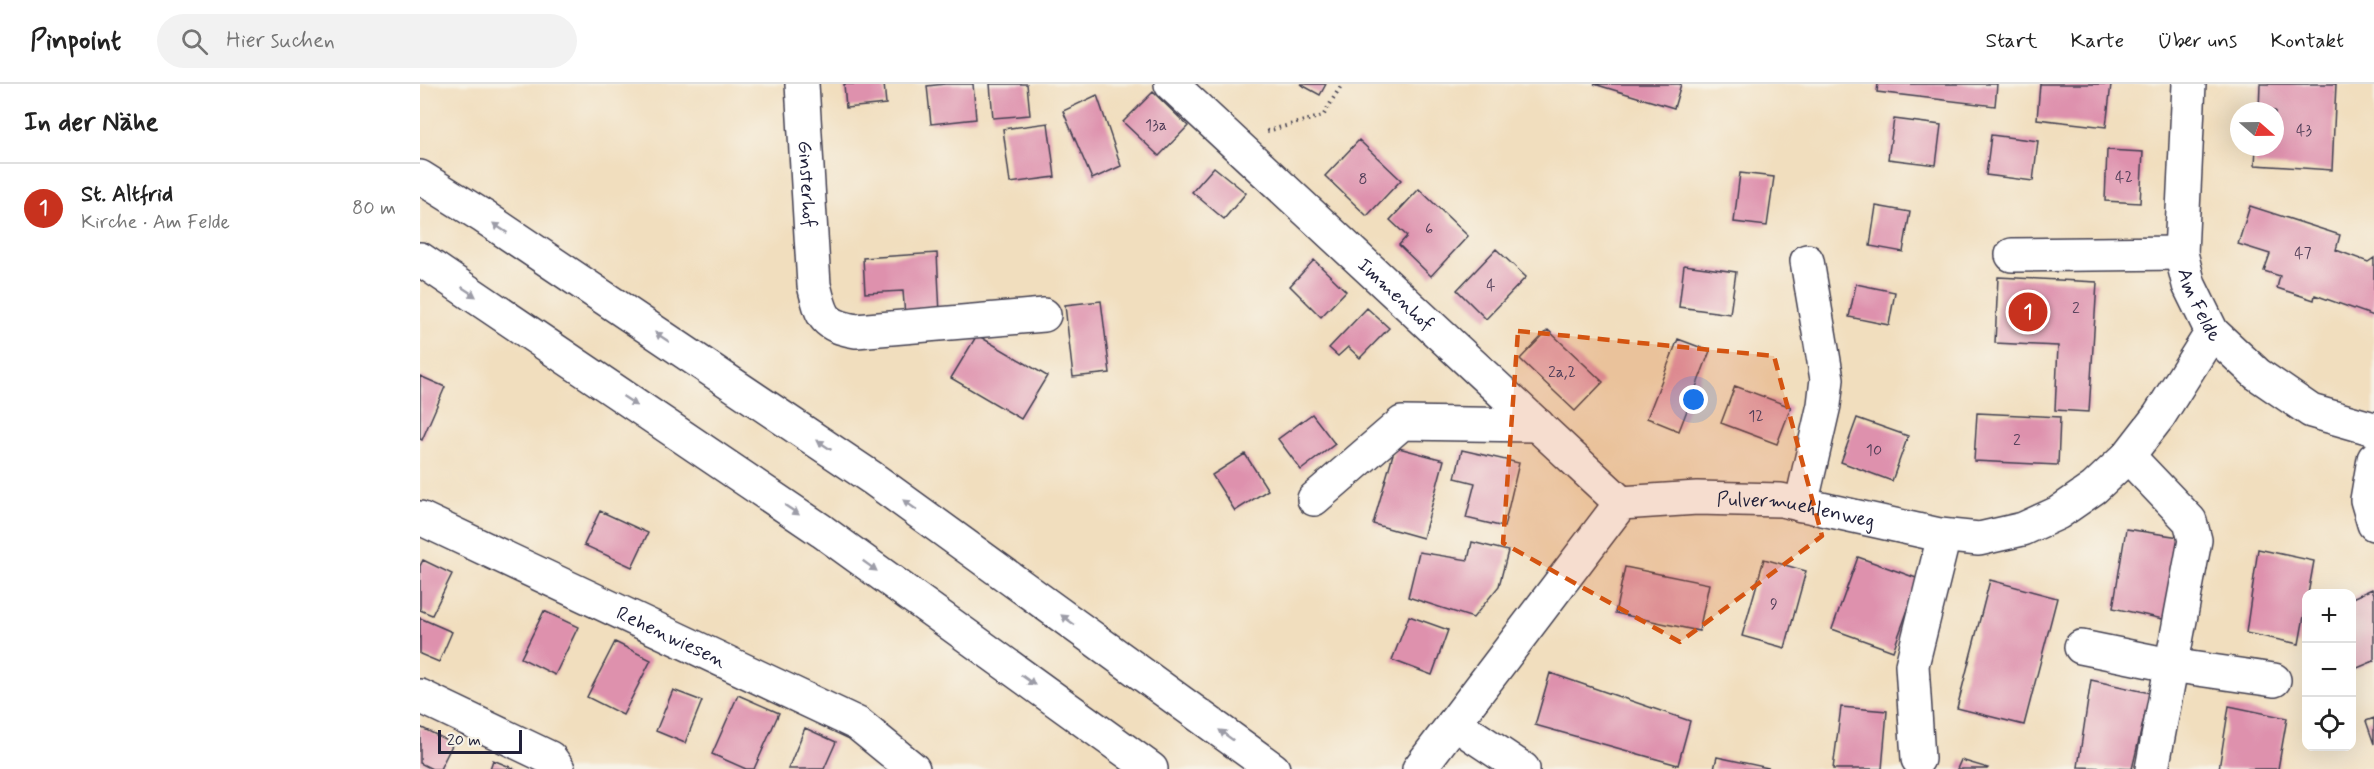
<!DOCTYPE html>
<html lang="de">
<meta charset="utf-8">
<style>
:root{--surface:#fff;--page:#f2f2f2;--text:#222;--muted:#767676;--line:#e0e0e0;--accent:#c8321e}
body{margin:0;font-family:Mynerve,sans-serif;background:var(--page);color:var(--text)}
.controls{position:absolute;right:18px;bottom:18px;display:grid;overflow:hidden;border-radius:12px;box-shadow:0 6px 24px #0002}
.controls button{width:54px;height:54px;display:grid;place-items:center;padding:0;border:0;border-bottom:2px solid var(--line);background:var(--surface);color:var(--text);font:30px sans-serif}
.compass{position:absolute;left:1810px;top:18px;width:54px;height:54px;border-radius:50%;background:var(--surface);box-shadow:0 6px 24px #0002;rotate:110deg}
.scale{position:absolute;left:18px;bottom:15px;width:84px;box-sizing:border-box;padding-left:6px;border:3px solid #22223b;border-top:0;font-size:16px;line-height:21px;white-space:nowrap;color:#22223b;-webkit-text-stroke:4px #f7f3e8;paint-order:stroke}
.you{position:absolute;left:1274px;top:316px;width:21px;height:21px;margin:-15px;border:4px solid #fff;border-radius:50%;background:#1a73e8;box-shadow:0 0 0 9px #1a73e833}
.badge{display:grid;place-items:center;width:39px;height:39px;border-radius:50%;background:var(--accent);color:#fff;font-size:20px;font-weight:700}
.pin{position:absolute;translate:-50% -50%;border:3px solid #fff;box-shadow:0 2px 6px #0006}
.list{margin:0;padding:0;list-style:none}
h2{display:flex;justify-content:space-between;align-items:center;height:78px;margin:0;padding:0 24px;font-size:26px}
h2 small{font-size:20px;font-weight:400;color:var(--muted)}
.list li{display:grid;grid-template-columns:39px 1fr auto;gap:18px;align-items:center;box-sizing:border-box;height:90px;padding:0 24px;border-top:2px solid var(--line)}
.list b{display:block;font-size:22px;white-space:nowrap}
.list p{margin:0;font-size:20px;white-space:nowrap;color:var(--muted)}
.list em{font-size:20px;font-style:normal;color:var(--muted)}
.icon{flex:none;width:33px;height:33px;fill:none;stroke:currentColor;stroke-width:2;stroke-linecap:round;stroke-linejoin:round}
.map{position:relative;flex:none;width:1954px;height:685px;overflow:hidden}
header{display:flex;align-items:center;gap:36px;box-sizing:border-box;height:84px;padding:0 30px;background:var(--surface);border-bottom:2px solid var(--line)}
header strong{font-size:28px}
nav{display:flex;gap:33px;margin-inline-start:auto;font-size:21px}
.search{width:420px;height:54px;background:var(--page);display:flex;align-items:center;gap:15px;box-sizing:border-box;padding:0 21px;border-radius:33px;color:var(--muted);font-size:22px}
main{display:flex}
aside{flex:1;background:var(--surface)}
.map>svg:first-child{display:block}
.building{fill:#de91ad}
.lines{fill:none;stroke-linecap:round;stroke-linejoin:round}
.minor-casing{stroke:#413e4f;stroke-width:36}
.highway-casing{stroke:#413e4f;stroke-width:36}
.path{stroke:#413e4f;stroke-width:4;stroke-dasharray:1.5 4.5;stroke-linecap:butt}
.minor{stroke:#fff;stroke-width:33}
.highway{stroke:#fff;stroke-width:33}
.oneway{fill:#9c9ca7}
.marked{fill:#d45411;fill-opacity:0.2;stroke:#d45411;stroke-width:4.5;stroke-dasharray:12 8;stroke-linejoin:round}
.labels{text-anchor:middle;stroke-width:4.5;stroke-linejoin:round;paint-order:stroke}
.number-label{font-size:16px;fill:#513e58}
.street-label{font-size:20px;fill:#22223b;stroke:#f7f3e8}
</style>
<header>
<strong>Pinpoint</strong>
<div class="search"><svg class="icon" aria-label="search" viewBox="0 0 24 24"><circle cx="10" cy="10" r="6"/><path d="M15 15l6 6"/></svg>Hier suchen</div>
<nav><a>Start</a><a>Karte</a><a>Über uns</a><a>Kontakt</a></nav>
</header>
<main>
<aside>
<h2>In der Nähe<small></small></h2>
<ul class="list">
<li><span class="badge">1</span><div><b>St. Altfrid</b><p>Kirche · Am Felde</p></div><em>80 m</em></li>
</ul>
</aside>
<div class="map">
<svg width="1954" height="685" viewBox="0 0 1954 685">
<rect width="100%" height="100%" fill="#f7f3e8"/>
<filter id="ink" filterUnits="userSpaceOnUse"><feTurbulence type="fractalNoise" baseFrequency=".0167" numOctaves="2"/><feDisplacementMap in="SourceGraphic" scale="12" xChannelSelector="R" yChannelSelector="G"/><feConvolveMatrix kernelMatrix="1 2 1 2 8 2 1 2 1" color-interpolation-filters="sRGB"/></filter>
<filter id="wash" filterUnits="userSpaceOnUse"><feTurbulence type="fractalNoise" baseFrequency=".008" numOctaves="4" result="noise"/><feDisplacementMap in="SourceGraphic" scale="24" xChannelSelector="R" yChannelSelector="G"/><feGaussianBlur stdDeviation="1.35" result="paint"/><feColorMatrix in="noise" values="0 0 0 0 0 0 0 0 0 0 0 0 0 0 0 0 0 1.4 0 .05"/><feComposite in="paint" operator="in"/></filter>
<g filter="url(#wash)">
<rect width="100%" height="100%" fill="#f1debe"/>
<g id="blocks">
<path class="building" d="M424 0H464L466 20 426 24Z
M525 0H553L556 35 511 40 507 2Z
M570 0H607L610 31 573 34Z
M880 0H906L900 11Z
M1174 0H1261L1254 24Z
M1458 0H1577L1575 22 1457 8Z
M1620 0H1691L1686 43 1617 35Z
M1840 0H1916L1912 86 1835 81 1836 63H1855V27H1839Z
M733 8 768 42 739 72 703 38Z
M677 11 701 82 672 95 643 27Z
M1474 35 1521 41 1516 81 1468 75Z
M628 39 635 93 590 99 583 45Z
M1571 51 1618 57 1613 97 1566 91Z
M939 56 981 96 947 132 905 92Z
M1687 66 1723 68 1720 119 1685 117Z
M794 83 826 109 804 135 772 108Z
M1320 89 1354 93 1347 142 1314 138Z
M999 105 1048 152 1011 192 979 161 987 152 970 136Z
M1456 122 1490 128 1483 168 1450 162Z
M1830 122 1920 151 1916 166 1948 178 1954 174V232L1895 211 1894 216 1857 204 1860 192 1844 187 1850 170 1818 160Z
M1076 165 1106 193 1066 235 1037 206Z
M517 169 520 230 485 232 483 207 445 209 443 174Z
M894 176 926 207 901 233 870 202Z
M1264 181 1316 188 1310 230 1259 223Z
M1578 193 1677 198 1669 328 1635 326 1638 262 1575 259Z
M1436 200 1475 208 1469 241 1429 233Z
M681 217 690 289 653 293 645 221Z
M947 224 969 244 940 274 928 263 918 272 909 264Z
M1128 246 1183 298 1155 327 1100 275Z
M557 251 627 292 601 335 531 294Z
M1258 255 1290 267 1259 347 1227 334Z
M0 292 25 303 2 356 0 355Z
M1315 302 1371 323 1357 360 1301 339Z
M1557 329 1640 333 1638 381 1554 377Z
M892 330 915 360 881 386 858 355Z
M1437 334 1488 352 1472 397 1421 378Z
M975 363 1024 376 1003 454 953 440Z
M1042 366 1099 379 1084 443 1046 434 1055 399 1035 394Z
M825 370 848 406 815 427 792 391Z
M180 427 228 449 212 483 164 461Z
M1706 445 1766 454 1752 537 1693 524Z
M1052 458 1088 467 1079 502 1053 534 988 513 999 468 1048 476Z
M1838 465 1894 477 1879 560 1826 549Z
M1438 473 1499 495 1473 567 1412 545Z
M1344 475 1386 487 1365 564 1322 552Z
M3 476 32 490 12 531 0 526V482Z
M1205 483 1289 500 1279 547 1195 529Z
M1570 496 1637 514 1604 641 1537 624Z
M1952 505 1954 510V577L1935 585 1932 578V514Z
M124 527 158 543 135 591 101 574Z
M989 532 1028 546 1012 591 972 576Z
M0 534 32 548 19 578 0 570Z
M195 558 231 576 203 631 167 613Z
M1130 589 1270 637 1258 681 1115 641Z
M1671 596 1730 609 1712 685 1658 683Z
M253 606 282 617 265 659 236 647Z
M318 611 359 629 334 685H326L292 670Z
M1809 622 1867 634 1858 685H1799Z
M1421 623 1467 627 1462 685H1413Z
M1954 634V660L1946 637Z
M0 643 33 659 20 685H12L0 679Z
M385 644 416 658 404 685H368Z
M1297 673 1349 684V685H1294Z
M73 676 95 685H70Z
M1541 676 1568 684 1567 685H1537Z"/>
</g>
</g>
<g filter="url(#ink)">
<use href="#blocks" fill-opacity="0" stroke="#413e4f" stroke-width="1.5"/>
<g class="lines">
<g class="minor-casing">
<g id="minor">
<path id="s1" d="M382 0 394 201C402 232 402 241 436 247L624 231"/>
<path id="s2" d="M751 0 1201 419"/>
<path id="s3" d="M1769 0 1761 169 1769 201 1792 248 1837 290 1891 327 1954 345"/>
<path d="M1592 171 1761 169"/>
<path d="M1708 372 1770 437 1775 456 1732 685"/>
<path d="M1954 375 1947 416 1954 440"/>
<path d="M894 415 982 339 1118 341"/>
<path d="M1381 421 1404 321 1407 295 1387 177"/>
<path id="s4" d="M0 434 438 640 493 685"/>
<path d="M1661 563 1750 581 1854 596"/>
<path d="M0 612 130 674 138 685"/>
<path d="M1034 639 1103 685"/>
<path d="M1498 675 1492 581 1524 452"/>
<path id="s5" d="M999 685 1201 419 1277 414 1361 416 1520 451 1559 455 1603 445 1638 429 1674 404 1708 372 1739 332 1792 248"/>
</g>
</g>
<g class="highway-casing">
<path id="highway" d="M0 93 64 133 452 394 853 685
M0 175 402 447 731 685"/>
</g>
<path class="path" d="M847 47 903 32 922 0"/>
<use href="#minor" class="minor"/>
<use href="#highway" class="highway"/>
</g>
<defs><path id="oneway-solid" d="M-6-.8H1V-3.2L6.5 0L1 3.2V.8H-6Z" transform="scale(1.5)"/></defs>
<g class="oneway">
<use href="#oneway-solid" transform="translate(80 144) rotate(-146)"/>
<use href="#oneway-solid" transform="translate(49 208) rotate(34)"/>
<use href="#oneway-solid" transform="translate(242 253) rotate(-146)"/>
<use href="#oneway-solid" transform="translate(210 317) rotate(34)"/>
<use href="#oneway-solid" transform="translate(404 361) rotate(-146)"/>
<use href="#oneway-solid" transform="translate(490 421) rotate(-144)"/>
<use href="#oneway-solid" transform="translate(372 426) rotate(34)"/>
<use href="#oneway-solid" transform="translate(450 482) rotate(36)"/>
<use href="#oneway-solid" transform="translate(648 536) rotate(-144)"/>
<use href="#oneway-solid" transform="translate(608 596) rotate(36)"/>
<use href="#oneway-solid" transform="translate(806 651) rotate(-144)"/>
</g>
</g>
<path class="marked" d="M1098 247 1354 272 1402 452 1260 558 1083 459Z"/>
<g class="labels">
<g class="number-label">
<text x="736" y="46">13a</text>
<text x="1884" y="51">43</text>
<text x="1704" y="98">42</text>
<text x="943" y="100">8</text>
<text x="1009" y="150">6</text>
<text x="1883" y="174">47</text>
<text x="1071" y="206">4</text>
<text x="1656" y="229">2</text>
<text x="1142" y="293">2a,2</text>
<text x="1336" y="337">12</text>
<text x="1597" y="361">2</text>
<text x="1454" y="371">10</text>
<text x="1354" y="525">9</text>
</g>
<g class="street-label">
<text dy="7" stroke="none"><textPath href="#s1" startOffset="100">Ginsterhof</textPath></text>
<text dy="7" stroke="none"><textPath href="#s2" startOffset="308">Immenhof</textPath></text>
<text dy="7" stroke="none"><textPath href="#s3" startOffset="224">Am Felde</textPath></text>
<text dy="7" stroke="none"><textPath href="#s5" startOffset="510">Pulvermuehlenweg</textPath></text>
<text dy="7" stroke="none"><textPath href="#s4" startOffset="278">Rehenwiesen</textPath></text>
</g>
</g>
</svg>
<div class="controls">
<button>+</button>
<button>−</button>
<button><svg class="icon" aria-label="locate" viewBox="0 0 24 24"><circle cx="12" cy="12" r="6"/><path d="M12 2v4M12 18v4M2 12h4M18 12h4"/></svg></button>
</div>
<svg class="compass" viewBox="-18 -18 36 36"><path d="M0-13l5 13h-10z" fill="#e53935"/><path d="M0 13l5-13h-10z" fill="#767676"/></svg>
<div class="scale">20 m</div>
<div class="you"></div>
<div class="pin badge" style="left:1608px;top:228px">1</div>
</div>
</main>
